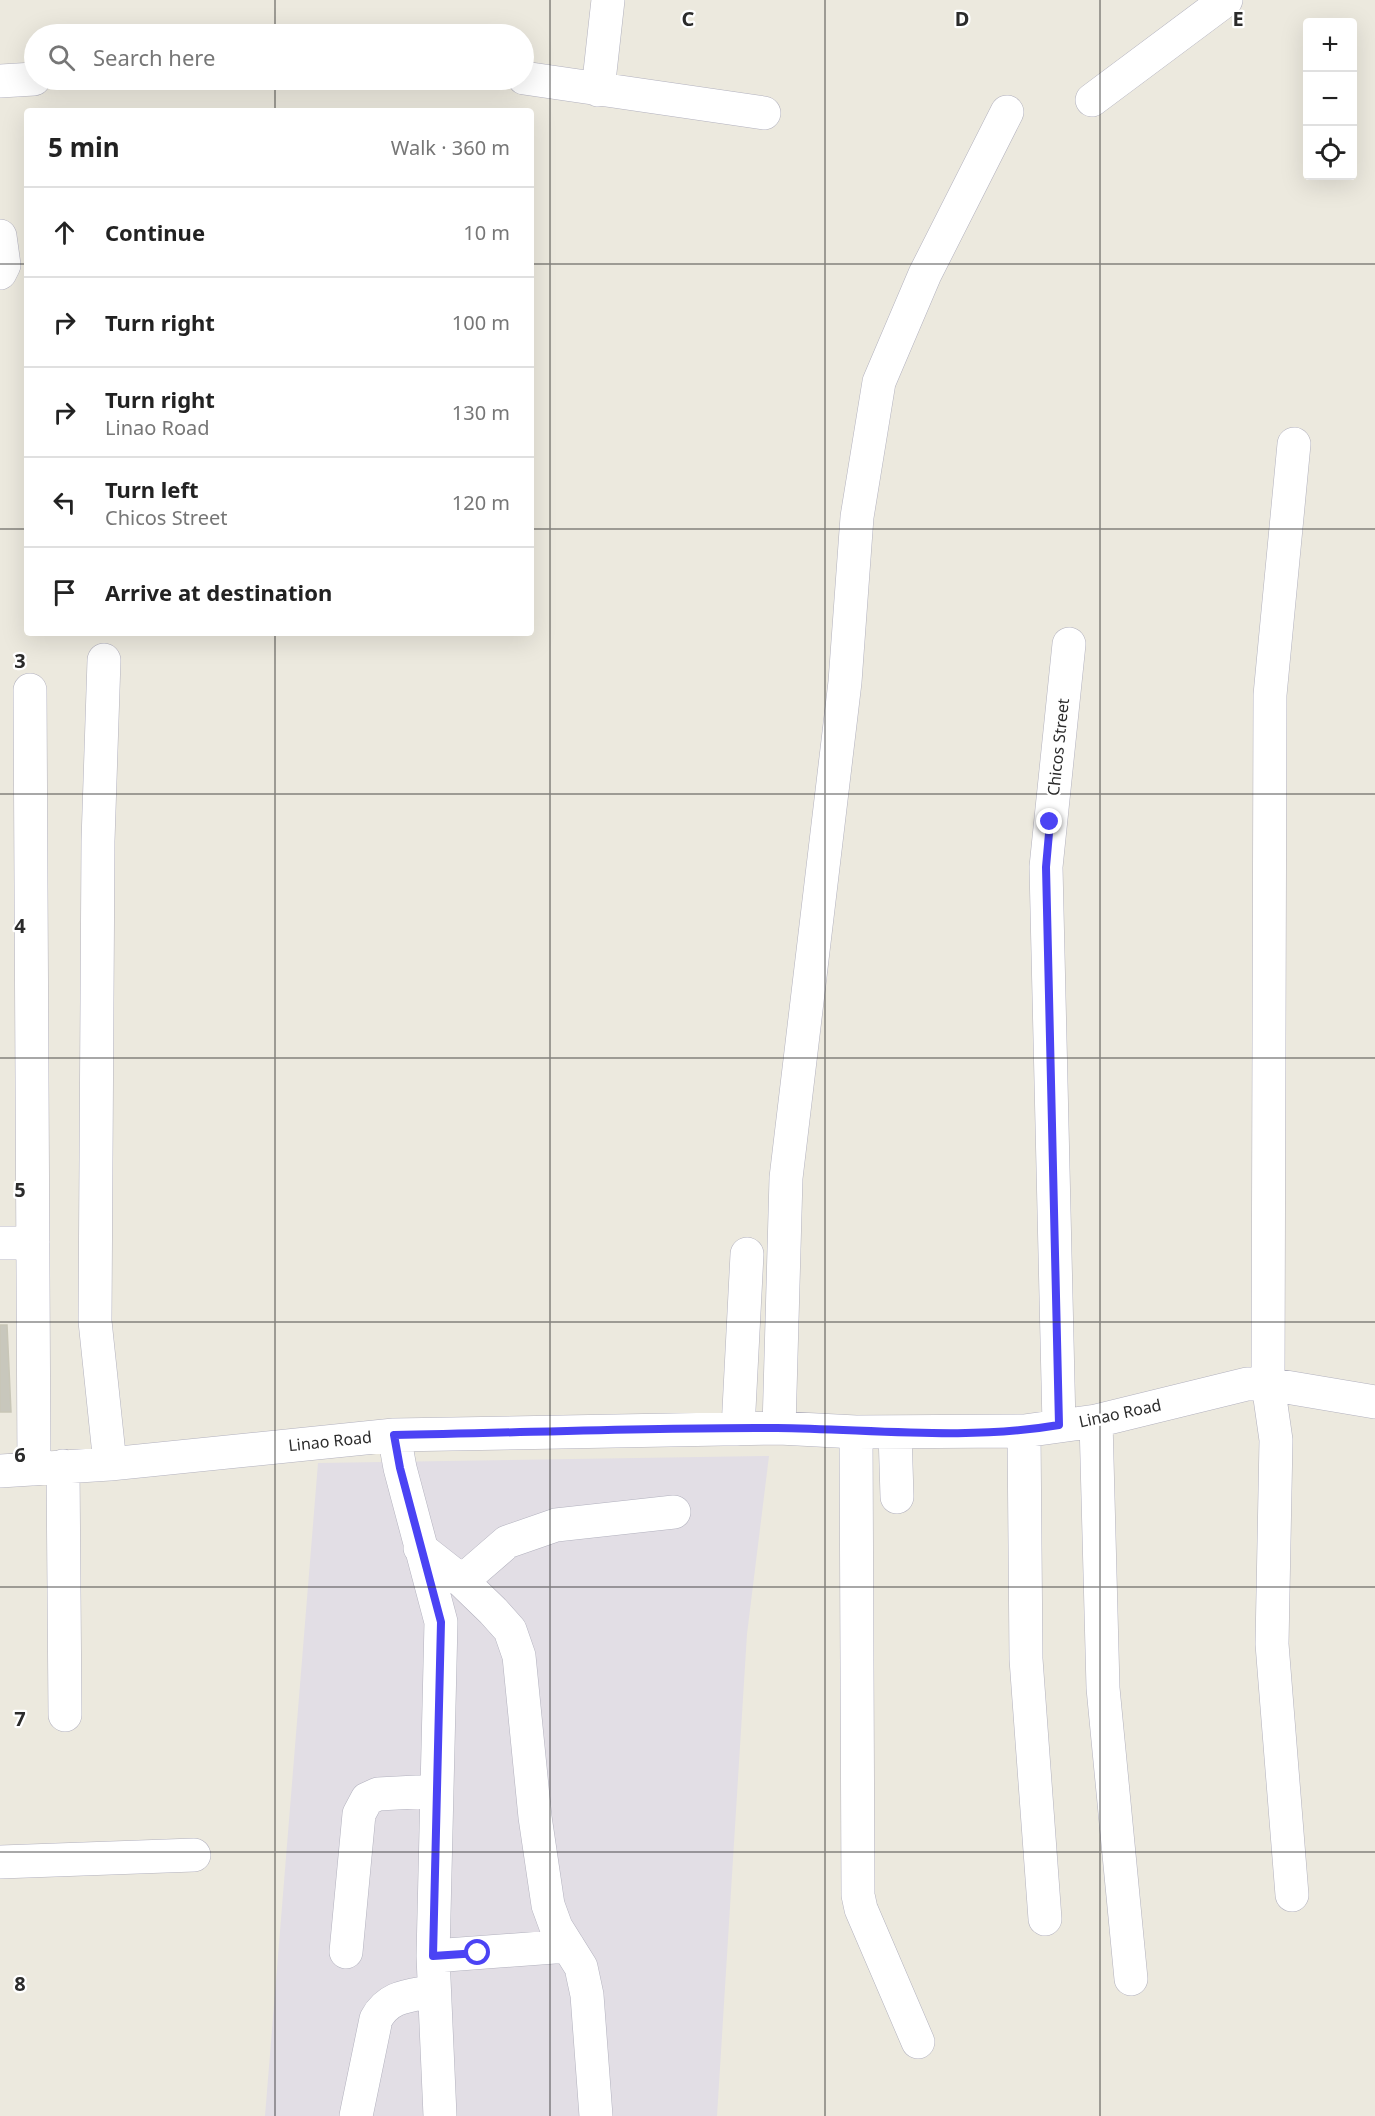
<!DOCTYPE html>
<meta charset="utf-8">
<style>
:root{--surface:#fff;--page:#f2f2f2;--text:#222;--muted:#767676;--line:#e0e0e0}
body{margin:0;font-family:"Noto Sans",sans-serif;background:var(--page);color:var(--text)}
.controls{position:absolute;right:18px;top:18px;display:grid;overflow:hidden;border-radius:6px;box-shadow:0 6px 24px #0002}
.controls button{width:54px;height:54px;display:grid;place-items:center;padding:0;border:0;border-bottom:2px solid var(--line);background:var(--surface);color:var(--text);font:30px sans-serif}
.stop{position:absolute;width:18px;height:18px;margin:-14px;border:4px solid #4b43f4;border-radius:50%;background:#fff}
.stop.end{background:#4b43f4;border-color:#fff;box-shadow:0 2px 6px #0008}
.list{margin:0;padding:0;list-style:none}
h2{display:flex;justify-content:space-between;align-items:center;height:78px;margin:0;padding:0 24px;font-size:26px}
h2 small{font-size:20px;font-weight:400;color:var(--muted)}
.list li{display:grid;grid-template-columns:39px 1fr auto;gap:18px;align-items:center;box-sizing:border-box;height:90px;padding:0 24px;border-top:2px solid var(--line)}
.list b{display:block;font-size:22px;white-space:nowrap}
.list p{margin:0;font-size:20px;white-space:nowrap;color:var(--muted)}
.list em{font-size:20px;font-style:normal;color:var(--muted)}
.icon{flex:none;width:33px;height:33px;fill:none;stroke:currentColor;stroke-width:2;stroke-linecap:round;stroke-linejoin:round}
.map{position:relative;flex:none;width:1375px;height:2116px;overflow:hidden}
.search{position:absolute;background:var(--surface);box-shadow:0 6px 24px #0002;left:24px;top:24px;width:510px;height:66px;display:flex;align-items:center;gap:15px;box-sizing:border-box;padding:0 21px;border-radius:33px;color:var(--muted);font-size:22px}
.panel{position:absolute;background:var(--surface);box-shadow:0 6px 24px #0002;left:24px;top:108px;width:510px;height:528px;border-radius:6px}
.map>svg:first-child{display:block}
.industrial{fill:#e2dee5}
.building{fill:#c8c7bc;stroke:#c8c6b7;stroke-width:1.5}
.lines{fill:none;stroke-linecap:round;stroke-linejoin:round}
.minor-casing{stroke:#b2b1be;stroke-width:34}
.minor{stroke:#fff;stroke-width:33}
.route{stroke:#4b43f4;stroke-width:8}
.grid{fill:none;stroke:#2b2b2b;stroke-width:1.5;stroke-opacity:0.55}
.labels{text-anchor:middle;stroke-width:4.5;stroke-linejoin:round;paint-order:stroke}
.street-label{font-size:16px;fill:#2b2b2b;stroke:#fff}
.grid-label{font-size:20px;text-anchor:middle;font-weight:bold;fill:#2b2b2b;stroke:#fff;stroke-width:4.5;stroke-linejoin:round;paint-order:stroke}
</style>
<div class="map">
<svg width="1375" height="2116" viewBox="0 0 1375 2116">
<rect width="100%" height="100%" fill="#ece9de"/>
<path class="industrial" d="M769 1456 747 1634 717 2116H265L318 1463Z"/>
<path class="building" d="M0 1325H7L11 1412H0Z"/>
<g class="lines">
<g class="minor-casing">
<path id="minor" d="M524 78 764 113
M0 81 34 79
M598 90 608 0
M1092 100 1226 0
M0 236 4 265 0 273
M104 660 98 841 95 1321 110 1464
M30 690 34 1469
M0 1243 33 1242
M1096 1421 1103 1688 1131 1979
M1059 1425 1046 867 1069 644
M779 1428 786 1178 845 682 857 517 879 382 925 274 1007 112
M738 1429 747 1254
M1024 1431 1026 1659 1045 1919
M856 1432 858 1895 861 1909 918 2042
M895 1432 897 1497
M394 1435 400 1468 441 1622 433 1956 440 2116
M63 1466 65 1715
M0 1471 110 1464 394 1435 779 1428 856 1432 1024 1431 1096 1421 1247 1384H1268L1375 1402
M420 1548 462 1581 493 1611 510 1630 519 1656 535 1817 548 1905 556 1927 581 1967 587 1995 596 2116
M462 1581 507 1542 556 1525 674 1512
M0 1862 194 1855
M1292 1895 1272 1644 1276 1440 1268 1384 1270 695 1294 444
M346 1952 359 1814 367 1799 378 1794 436 1791
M433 1956 568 1946
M356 2116 376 2019C389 1995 410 1996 434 1991"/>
</g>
<use href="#minor" class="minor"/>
</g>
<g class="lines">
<path class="route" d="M478 1953 433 1956 441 1622 400 1468 394 1435C521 1433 649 1427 777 1428 870 1429 966 1441 1059 1425L1046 867 1050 822"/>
</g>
<path class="grid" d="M275 0V34M550 0V2116M825 0V2116M1100 0V2116M275 80V111M0 264H27M531 264H1375M0 529H27M531 529H1375M275 633V2116M0 794H1375M0 1058H1375M0 1322H1375M0 1587H1375M0 1852H1375"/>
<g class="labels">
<g class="street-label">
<text transform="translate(1058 747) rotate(-84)" y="6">Chicos Street</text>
<text transform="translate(1120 1413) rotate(-12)" y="6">Linao Road</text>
<text transform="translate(330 1441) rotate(-6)" y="6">Linao Road</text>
</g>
</g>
<g class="grid-label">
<text x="688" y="26">C</text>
<text x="962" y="26">D</text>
<text x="1238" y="26">E</text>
<text x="20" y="668">3</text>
<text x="20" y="933">4</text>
<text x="20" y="1197">5</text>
<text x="20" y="1462">6</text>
<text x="20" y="1726">7</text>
<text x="20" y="1991">8</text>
</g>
</svg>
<div class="controls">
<button>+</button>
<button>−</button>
<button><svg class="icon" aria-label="locate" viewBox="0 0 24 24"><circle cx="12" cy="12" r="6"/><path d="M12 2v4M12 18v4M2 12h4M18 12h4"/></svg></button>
</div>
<div class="stop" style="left:478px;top:1953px"></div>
<div class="stop end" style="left:1050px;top:822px"></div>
<div class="search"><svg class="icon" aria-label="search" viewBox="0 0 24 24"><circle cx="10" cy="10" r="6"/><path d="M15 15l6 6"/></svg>Search here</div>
<section class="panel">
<h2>5 min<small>Walk · 360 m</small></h2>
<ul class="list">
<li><svg class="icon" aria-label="ahead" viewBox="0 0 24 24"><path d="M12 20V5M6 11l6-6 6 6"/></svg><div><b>Continue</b></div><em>10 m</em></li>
<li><svg class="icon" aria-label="right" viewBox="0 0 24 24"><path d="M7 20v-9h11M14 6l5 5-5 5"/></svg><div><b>Turn right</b></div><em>100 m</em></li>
<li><svg class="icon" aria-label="right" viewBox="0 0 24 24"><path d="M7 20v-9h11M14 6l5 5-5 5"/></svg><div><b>Turn right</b><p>Linao Road</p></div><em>130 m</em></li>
<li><svg class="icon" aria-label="left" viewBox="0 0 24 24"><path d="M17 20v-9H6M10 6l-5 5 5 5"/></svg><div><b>Turn left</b><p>Chicos Street</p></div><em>120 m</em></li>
<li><svg class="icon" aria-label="arrive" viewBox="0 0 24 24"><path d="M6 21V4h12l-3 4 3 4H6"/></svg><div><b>Arrive at destination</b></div></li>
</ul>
</section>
</div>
